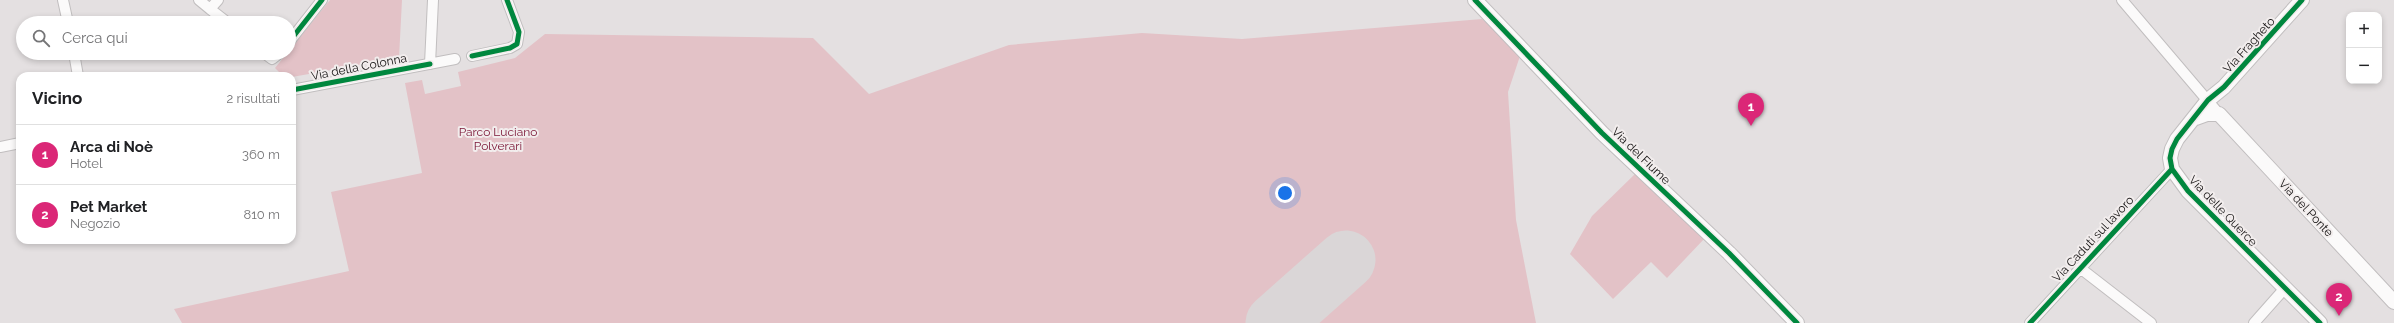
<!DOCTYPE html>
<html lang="it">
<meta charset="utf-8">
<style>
:root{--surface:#fff;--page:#f2f2f2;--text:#202124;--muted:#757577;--line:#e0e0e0;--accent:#db2777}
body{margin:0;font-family:Raleway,sans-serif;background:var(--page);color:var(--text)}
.controls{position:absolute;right:12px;top:12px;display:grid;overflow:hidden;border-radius:8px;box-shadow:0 2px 6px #0003}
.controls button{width:36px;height:36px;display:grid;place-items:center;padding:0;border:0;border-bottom:1px solid var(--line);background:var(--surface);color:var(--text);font:20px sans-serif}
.you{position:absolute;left:1285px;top:193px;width:14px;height:14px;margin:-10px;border:3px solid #fff;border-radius:50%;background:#1a73e8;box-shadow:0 0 0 6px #1a73e833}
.badge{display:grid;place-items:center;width:26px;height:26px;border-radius:50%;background:var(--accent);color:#fff;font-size:13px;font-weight:700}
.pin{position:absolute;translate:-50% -33px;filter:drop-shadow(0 1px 2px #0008)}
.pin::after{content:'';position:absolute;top:21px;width:14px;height:12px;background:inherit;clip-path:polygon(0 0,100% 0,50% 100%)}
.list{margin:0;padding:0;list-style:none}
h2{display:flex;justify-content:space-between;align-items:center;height:52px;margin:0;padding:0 16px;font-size:17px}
h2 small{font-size:13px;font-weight:400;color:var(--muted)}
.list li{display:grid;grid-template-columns:26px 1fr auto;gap:12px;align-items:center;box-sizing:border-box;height:60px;padding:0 16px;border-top:1px solid var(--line)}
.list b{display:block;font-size:15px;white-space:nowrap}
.list p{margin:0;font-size:13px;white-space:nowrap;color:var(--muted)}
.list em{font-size:13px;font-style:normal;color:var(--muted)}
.icon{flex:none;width:22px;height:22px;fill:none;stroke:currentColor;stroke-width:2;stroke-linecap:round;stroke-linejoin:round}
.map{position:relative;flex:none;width:2394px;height:323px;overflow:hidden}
.search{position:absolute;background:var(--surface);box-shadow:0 2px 6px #0003;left:16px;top:16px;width:280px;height:44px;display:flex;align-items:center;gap:10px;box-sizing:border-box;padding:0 14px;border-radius:22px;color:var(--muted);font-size:15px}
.panel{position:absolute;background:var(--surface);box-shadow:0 2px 6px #0003;left:16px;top:72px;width:280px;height:172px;border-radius:12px}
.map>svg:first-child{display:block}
.green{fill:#e3c2c7}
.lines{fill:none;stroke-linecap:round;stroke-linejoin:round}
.runway{stroke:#dad6d7;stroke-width:59}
.street-casing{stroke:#c1bebf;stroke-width:12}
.secondary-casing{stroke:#c1bebf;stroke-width:16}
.street{stroke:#fbfafa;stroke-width:10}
.secondary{stroke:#fbfafa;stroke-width:14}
.cycleway-casing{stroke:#f2eded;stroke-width:8}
.cycleway{stroke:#00873e;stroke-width:5}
.labels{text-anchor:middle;stroke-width:4;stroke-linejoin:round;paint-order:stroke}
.street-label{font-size:12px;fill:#151313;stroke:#f2eded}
.park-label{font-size:12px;fill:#791334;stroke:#f2eded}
</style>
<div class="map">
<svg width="2394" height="323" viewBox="0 0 2394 323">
<rect width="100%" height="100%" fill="#e4e0e1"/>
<path class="green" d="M330 0H402L399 58 292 77 283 76 275 68Z
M1482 19 1521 53 1508 92 1516 220 1536 323H182L174 309 349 271 331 192 422 173 405 83 422 80 425 94 461 86 458 72 515 58 545 34 813 38 869 94 1009 45 1142 33 1242 39Z
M1636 173 1705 238 1667 278 1651 262 1613 299 1570 254 1592 216Z"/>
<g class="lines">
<path class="runway" d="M1275 323 1346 260"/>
<g class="street-casing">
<path id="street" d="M63 0 68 23
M199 0 210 9
M218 0 210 9 228 23
M2122 0 2219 114
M289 42 322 0
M74 53 78 76
M264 53 272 59 280 53
M472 56 510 48 517 44 519 32 507 0
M430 64 433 0
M292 90 455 59
M0 147 20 143
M2080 268 2151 323
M2030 323 2172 169
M2254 323 2285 288"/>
</g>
<g class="secondary-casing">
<path id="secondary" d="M1475 0 1602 133 1729 253 1797 323
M2302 0 2224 87 2208 100 2177 139 2172 149 2170 158 2172 169 2188 191 2320 323
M2196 118 2207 114H2219L2394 302"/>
</g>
<use href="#street" class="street"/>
<use href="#secondary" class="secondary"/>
<g class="cycleway-casing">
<path id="cycleway" d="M1475 0 1602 133 1729 253 1797 323
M2302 0 2224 87 2208 100 2177 139 2172 149 2170 158 2172 169 2188 191 2320 323
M289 42 322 0
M472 56 510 48 517 44 519 32 507 0
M292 90 430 64
M2030 323 2172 169"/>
</g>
<use href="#cycleway" class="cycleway"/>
</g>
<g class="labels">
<g class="street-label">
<text transform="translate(2249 45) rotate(-48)" y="4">Via Fragheto</text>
<text transform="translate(359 67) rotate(-11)" y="4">Via della Colonna</text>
<text transform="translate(1641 156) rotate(44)" y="4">Via del Fiume</text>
<text transform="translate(2306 208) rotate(47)" y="4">Via del Ponte</text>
<text transform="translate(2223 211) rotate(46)" y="4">Via delle Querce</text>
<text transform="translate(2093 239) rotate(-47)" y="4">Via Caduti sul lavoro</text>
</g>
<g class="park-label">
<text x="498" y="136">Parco Luciano<tspan x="498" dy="14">Polverari</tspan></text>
</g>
</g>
</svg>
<div class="controls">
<button>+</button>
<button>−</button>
</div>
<div class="you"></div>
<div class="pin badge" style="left:1751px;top:126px">1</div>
<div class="pin badge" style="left:2339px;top:316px">2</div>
<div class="search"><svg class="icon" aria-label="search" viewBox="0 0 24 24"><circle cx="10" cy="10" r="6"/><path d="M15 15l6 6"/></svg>Cerca qui</div>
<section class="panel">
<h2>Vicino<small>2 risultati</small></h2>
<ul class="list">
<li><span class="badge">1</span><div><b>Arca di Noè</b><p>Hotel</p></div><em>360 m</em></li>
<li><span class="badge">2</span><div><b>Pet Market</b><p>Negozio</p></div><em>810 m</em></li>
</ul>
</section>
</div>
